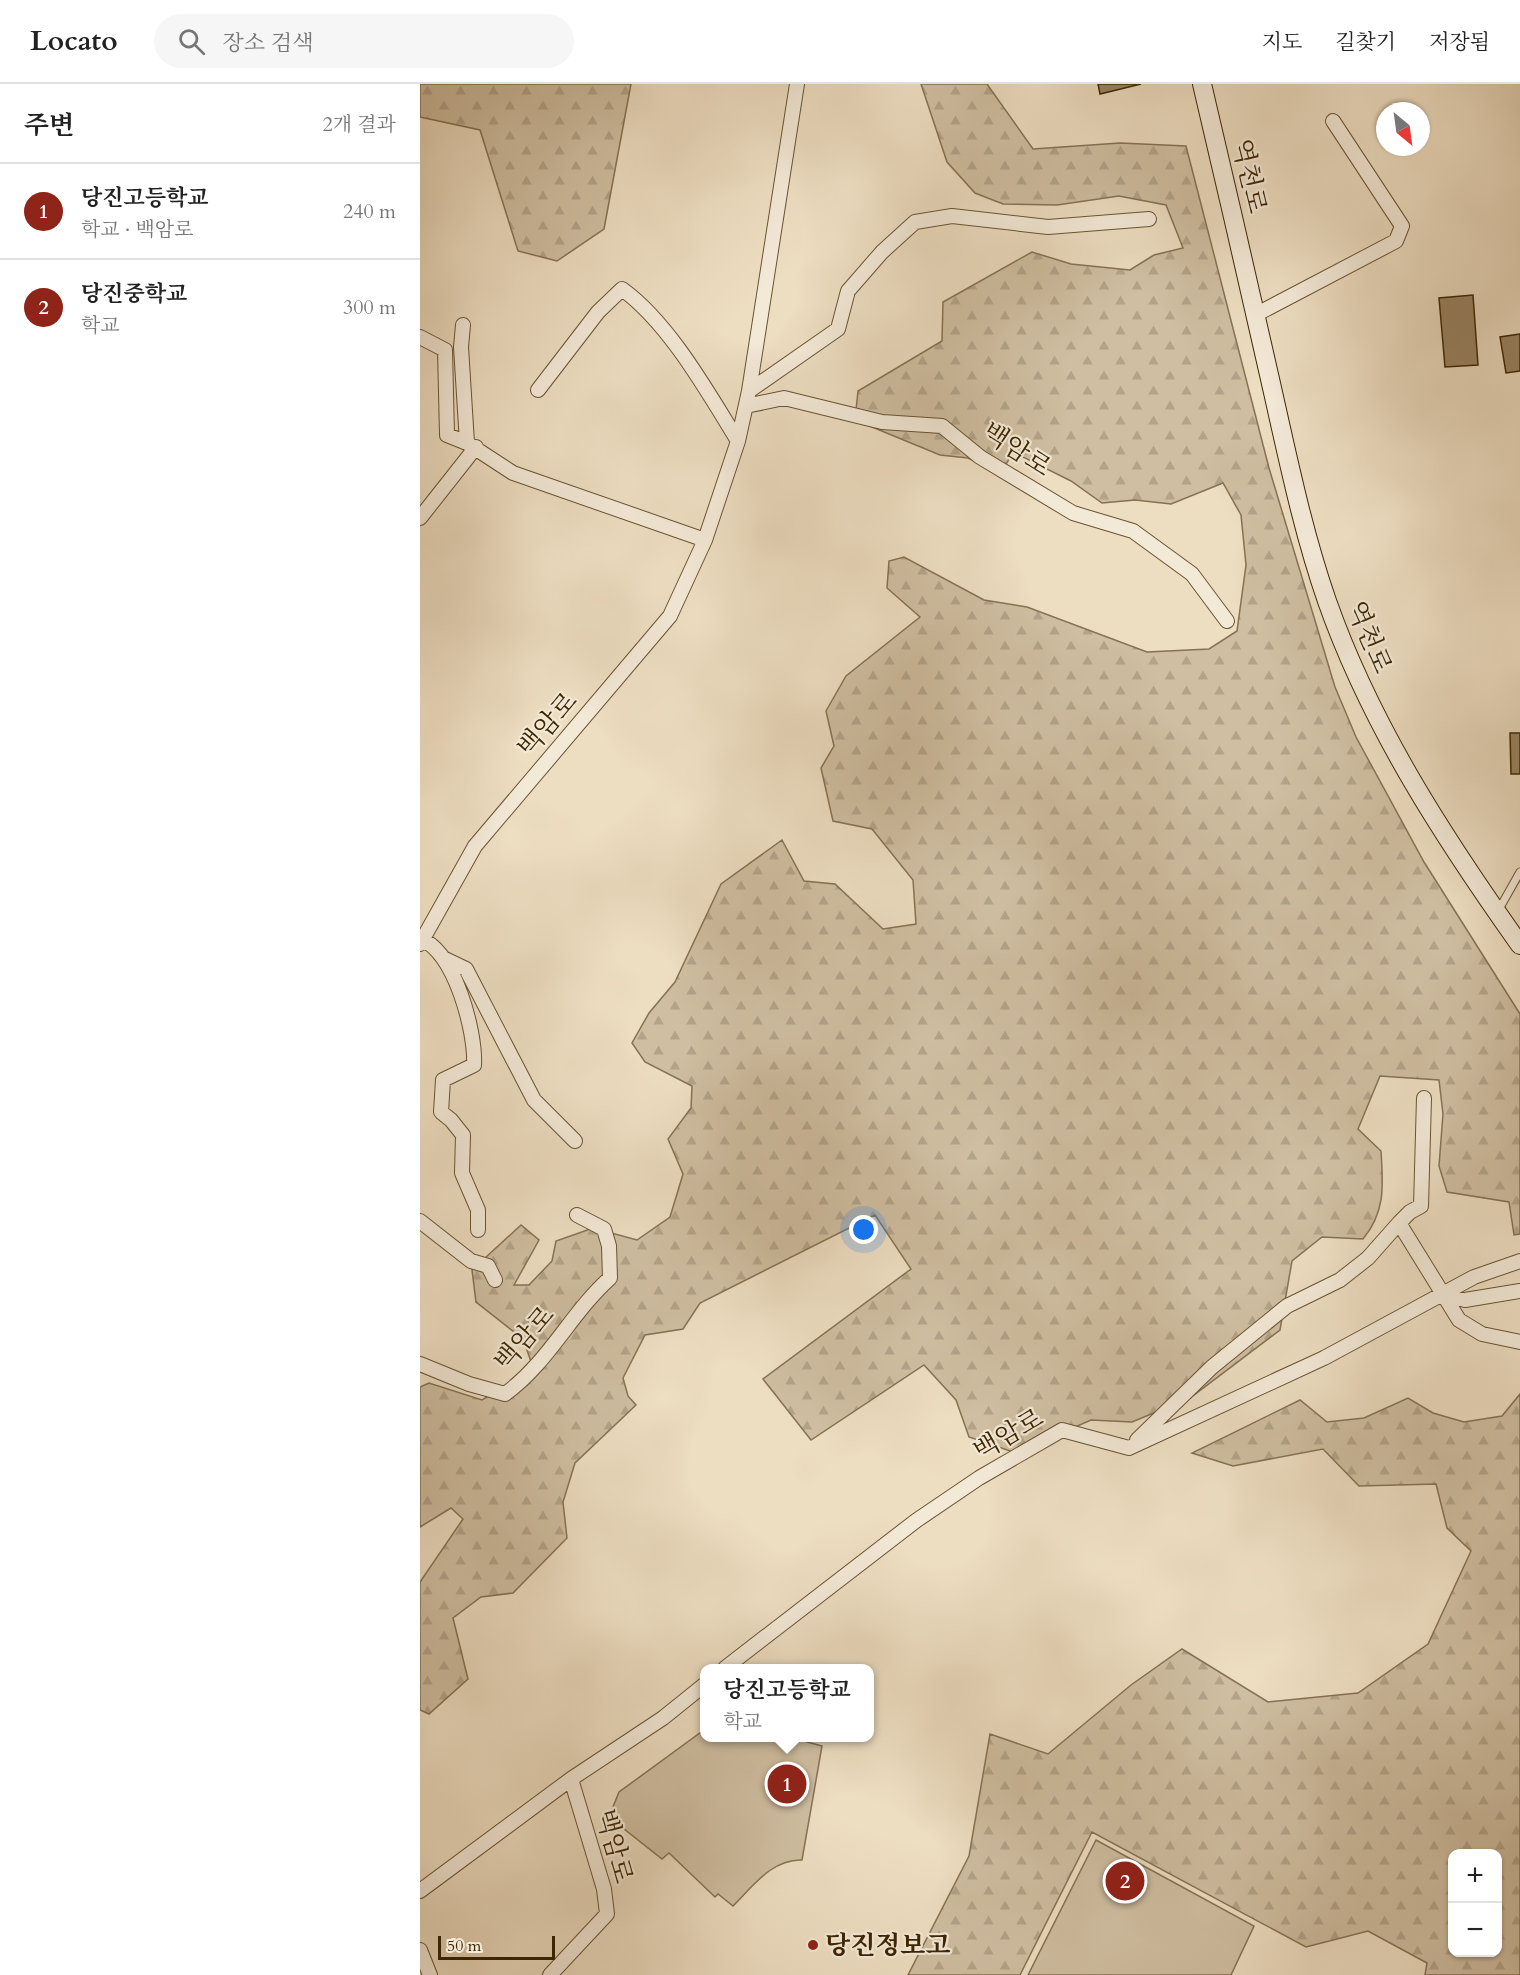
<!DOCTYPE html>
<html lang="ko">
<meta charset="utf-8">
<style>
:root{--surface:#fff;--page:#f6f6f6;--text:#222;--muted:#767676;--line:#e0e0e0;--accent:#8f2418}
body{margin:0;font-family:Cardo,"Noto Serif KR",serif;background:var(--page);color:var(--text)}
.controls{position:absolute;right:18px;bottom:18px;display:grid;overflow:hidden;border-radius:12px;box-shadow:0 2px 4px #0004}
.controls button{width:54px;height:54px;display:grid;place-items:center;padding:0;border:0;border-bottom:2px solid var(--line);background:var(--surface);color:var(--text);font:30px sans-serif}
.compass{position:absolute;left:956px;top:18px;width:54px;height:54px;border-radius:50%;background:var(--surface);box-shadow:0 2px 4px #0004;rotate:151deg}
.scale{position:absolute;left:18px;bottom:15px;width:117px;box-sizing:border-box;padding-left:6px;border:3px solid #3d2602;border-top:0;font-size:16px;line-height:21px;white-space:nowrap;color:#3d2602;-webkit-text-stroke:4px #f3e9d7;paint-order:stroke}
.you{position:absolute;left:444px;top:1146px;width:21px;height:21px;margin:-15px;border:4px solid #fff;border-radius:50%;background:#1a73e8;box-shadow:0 0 0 9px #1a73e833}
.badge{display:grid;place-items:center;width:39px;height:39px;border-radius:50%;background:var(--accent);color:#fff;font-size:20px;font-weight:700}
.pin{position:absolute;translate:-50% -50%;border:3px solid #fff;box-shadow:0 2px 6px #0006}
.popup{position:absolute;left:280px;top:1580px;width:174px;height:78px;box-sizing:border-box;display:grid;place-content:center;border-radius:12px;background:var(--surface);filter:drop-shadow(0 2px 4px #0005);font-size:20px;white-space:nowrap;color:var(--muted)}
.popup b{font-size:22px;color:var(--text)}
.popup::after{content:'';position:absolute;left:50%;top:100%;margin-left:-12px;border:12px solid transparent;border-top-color:var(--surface)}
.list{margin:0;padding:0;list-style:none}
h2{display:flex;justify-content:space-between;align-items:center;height:78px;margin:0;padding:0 24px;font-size:26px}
h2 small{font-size:20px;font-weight:400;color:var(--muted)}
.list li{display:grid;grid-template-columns:39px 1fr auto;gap:18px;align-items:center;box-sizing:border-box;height:96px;padding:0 24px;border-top:2px solid var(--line)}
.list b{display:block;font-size:22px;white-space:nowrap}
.list p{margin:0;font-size:20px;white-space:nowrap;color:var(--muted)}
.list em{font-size:20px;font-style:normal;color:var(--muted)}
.icon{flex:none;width:33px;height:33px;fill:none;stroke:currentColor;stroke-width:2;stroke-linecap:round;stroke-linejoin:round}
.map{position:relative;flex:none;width:1100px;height:1891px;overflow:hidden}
header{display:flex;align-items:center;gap:36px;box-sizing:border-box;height:84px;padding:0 30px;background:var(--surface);border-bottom:2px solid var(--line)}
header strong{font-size:28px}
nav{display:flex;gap:33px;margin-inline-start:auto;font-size:21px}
.search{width:420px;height:54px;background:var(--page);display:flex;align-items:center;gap:15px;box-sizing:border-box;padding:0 21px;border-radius:33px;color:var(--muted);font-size:22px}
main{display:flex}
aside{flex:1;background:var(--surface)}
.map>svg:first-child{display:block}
.forest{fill:url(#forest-firs);stroke:#867252;stroke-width:1.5;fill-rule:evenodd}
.pitch{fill:#cfbea1;stroke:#867252;stroke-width:1.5}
.building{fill:#998565;stroke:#3d2602;stroke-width:1.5}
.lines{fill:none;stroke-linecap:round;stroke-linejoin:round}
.lane-casing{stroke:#695432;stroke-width:9}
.street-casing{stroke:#695432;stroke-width:16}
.secondary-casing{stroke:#3d2602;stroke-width:20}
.lane{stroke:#f3e9d7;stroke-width:7}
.street{stroke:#f3e9d7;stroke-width:14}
.secondary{stroke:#f3e9d7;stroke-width:18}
.poi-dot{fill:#8f2418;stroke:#f3e9d7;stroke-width:2}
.labels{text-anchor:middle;stroke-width:4.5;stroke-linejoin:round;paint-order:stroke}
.street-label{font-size:26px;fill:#3d2602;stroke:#f3e9d7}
.poi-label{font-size:26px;font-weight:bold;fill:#3d2602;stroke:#f3e9d7;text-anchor:start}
</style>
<header>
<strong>Locato</strong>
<div class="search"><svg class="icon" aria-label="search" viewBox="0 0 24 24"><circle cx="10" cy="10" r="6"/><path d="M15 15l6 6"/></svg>장소 검색</div>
<nav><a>지도</a><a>길찾기</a><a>저장됨</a></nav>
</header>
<main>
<aside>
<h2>주변<small>2개 결과</small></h2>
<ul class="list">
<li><span class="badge">1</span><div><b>당진고등학교</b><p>학교 · 백암로</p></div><em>240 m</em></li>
<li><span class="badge">2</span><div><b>당진중학교</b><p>학교</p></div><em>300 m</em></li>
</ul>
</aside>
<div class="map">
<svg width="1100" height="1891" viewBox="0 0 1100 1891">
<defs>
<pattern id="forest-firs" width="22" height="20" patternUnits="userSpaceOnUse" patternTransform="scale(1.5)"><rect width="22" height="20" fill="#cfbea1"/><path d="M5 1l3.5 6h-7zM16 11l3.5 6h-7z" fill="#b3a389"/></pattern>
</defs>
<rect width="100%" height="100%" fill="#edddc1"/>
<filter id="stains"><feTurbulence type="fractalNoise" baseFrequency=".00333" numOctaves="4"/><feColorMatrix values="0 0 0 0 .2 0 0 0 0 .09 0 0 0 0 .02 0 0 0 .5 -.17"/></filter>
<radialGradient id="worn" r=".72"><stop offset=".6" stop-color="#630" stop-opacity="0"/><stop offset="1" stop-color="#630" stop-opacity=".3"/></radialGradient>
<path class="forest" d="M0 0H211L184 145 137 177 98 167 60 46 0 33Z
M501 0H567L613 65 700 59 766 62 849 384 915 603 936 653 1004 778 1100 930V1150L1094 1151 1089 1118 1027 1108 1019 1082 1023 1030 1019 996 960 992 938 1045 961 1067C963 1101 966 1127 943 1155L902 1153 872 1177 860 1246 770 1314 712 1338 671 1336 596 1369 549 1353 536 1316 504 1281 391 1356 343 1295 491 1185 455 1131 280 1219 263 1245 225 1251 203 1294 208 1312 216 1321 155 1379 143 1418 147 1454 93 1509 61 1513 33 1534 48 1595 9 1630 0 1626V1498L43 1435 31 1424 0 1443V1303L9 1299 62 1316 114 1286 103 1255 56 1218 52 1186 101 1141 119 1156 94 1201H109L132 1177 136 1157 173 1144 217 1156 250 1133 263 1090 248 1055 271 1024 272 1002 225 978 212 959 229 929 255 898 301 800 362 756 384 797 415 800 463 845 496 840 493 796 452 745 413 737 401 684 414 662 406 627 426 592 500 533 467 504 469 477 484 473 564 516 607 523 727 568 789 565 817 547 826 481 821 431 803 399 751 420 715 416 682 419 651 397 593 368 581 389 548 374 520 371 435 336 438 307 522 257 523 218 612 168 651 180 710 186 734 171 763 164 746 121 699 112 637 121 583 120 555 109 527 78Z
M1100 1310V1891H1005L1007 1879 948 1847 886 1863 672 1748 600 1891H488L549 1772 570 1650 628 1670 711 1601 762 1565 848 1618 938 1609 1008 1560 1051 1467 1027 1444 1016 1400 939 1402 903 1365 813 1382 772 1369 880 1316 907 1338 944 1334 988 1314 1013 1329 1044 1338 1082 1332ZM1032 1770H1078V1868H1032Z"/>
<path class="pitch" d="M284 1646V1654H373L402 1662 382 1776C352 1775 333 1802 313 1822L298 1810 295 1813 249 1769 242 1775 189 1733 199 1708Z
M676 1756 834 1842 811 1891H608Z"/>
<path class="building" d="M678 0H721L680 10Z
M1053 211 1058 281 1025 283 1019 214Z
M1100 250V287L1086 289 1080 253Z
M1090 649H1100V690H1091Z"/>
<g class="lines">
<g class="lane-casing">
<path id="lane" d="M1078 827 1100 788"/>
</g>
<g class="street-casing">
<path id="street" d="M835 231 976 157 982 142 913 37
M43 241 41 263 47 359 93 389 285 456
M0 253 25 266 27 351 47 359
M118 306 178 228 202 205C249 239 287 307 318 357
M329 307 418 245 428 207 462 168 495 138 532 132 628 143 729 135
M326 322 364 314 462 338 522 342 560 373 653 429 713 447 772 490 807 537
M0 434 56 363
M0 855C34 865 56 948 54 981L23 996 21 1028 31 1036 43 1051 42 1089 58 1126V1146
M0 860 55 762 250 532 285 456 318 357 329 307 377 0
M23 874 46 885 114 1016 155 1057
M1004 1014 1001 1122 990 1128 979 1139 1039 1236 1062 1250 1100 1258
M0 1137 51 1177 68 1182 75 1196
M1023 1211 1045 1216 1100 1207
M0 1280 49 1300 85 1310C128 1279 151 1229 190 1194L189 1162 184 1145 157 1131
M717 1356 792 1283 867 1222 920 1196 948 1174 979 1139
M709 1364 904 1274 1054 1193 1100 1177
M305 1584 497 1436 559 1394 642 1346 709 1364
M0 1807 151 1695 243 1634 284 1601
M0 1866 10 1891
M130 1891 187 1830 184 1805 151 1695"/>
</g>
<g class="secondary-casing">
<path id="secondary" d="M782 0C805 98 828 197 850 295 867 370 882 445 907 517 951 642 1024 754 1100 861"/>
</g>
<use href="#lane" class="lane"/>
<use href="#street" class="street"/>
<use href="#secondary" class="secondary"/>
</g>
<circle class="poi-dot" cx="393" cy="1861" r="6"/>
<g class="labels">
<g class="street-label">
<text transform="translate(830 92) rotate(77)" y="9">역천로</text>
<text transform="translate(597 365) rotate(33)" y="9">백암로</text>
<text transform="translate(950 553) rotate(67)" y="9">역천로</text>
<text transform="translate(127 640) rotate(-49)" y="9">백암로</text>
<text transform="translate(104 1254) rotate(-49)" y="9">백암로</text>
<text transform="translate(588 1350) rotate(-30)" y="9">백암로</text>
<text transform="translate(195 1762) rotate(75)" y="9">백암로</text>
</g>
<g class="poi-label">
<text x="405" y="1870">당진정보고</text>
</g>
</g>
<rect width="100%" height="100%" filter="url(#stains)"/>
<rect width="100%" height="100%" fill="url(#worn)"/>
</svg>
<div class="controls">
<button>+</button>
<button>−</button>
</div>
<svg class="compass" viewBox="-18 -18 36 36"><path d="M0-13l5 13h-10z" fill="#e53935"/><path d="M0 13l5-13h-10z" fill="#767676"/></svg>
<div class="scale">50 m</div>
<div class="you"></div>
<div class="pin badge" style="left:367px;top:1700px">1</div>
<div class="popup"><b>당진고등학교</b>학교</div>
<div class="pin badge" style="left:705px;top:1797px">2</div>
</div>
</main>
